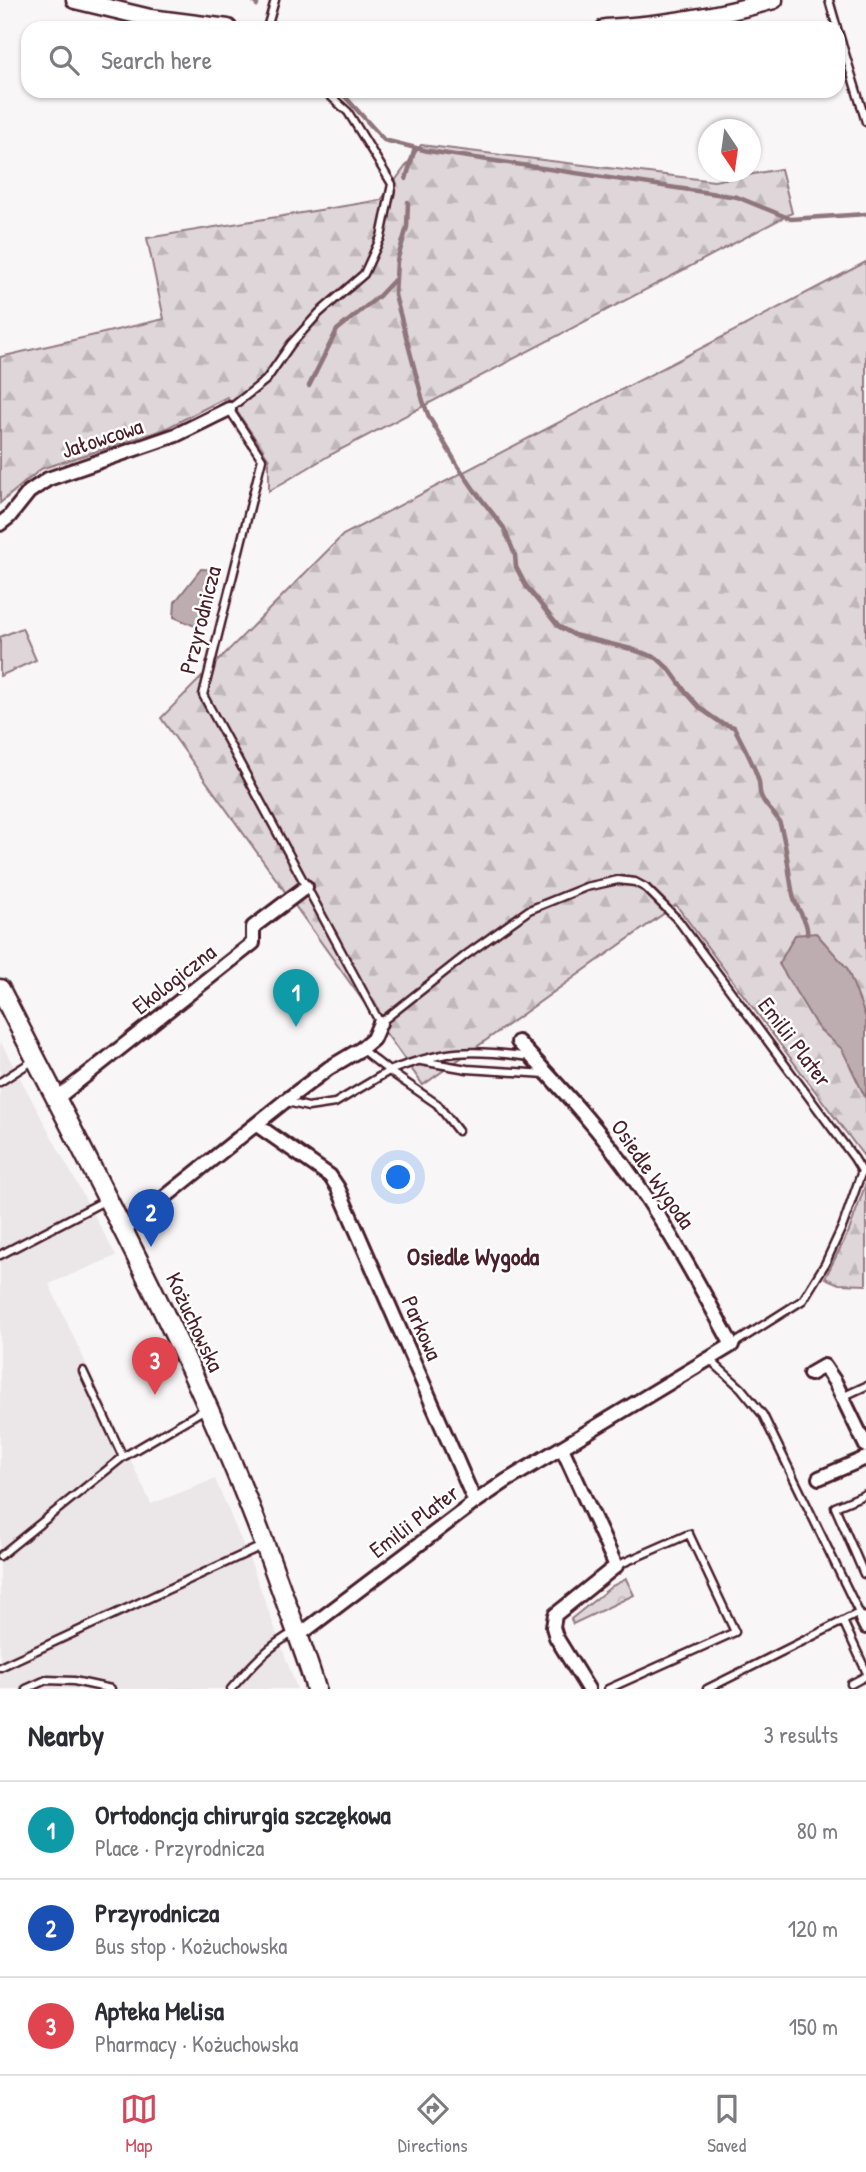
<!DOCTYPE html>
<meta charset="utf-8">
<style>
:root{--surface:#fff;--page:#f2f2f3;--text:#2b2b33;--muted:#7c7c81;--line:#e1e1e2;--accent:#d1495b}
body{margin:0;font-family:"Patrick Hand",sans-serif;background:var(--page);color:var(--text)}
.compass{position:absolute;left:698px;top:119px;width:63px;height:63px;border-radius:50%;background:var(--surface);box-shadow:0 2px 5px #0004;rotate:167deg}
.you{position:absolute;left:399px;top:1178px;width:24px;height:24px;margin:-18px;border:5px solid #fff;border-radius:50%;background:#1a73e8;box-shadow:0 0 0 10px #1a73e833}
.badge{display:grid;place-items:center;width:46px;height:46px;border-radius:50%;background:var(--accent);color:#fff;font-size:23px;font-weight:700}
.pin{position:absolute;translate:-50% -58px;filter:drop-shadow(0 2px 4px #0008)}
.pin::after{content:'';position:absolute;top:37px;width:24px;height:21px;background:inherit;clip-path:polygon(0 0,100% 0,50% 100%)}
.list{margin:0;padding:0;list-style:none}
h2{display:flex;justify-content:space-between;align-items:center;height:91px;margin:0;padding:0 28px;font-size:30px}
h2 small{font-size:23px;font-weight:400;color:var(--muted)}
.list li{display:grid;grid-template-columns:46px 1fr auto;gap:21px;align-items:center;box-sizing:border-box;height:98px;padding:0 28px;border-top:2px solid var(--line)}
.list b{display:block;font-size:26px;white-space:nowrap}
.list p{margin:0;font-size:23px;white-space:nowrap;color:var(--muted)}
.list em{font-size:23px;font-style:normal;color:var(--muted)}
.icon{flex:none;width:38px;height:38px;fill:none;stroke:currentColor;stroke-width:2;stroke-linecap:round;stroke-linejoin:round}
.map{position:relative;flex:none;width:866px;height:1689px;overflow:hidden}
.search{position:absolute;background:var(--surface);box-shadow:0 2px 5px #0004;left:21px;right:21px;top:21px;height:77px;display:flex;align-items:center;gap:18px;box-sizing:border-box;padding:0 24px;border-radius:21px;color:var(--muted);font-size:26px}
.sheet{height:385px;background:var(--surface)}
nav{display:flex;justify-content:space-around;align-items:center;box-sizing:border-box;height:98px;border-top:2px solid var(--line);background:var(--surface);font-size:19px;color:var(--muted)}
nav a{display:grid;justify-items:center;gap:4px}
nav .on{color:var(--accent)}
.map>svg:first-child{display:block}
.built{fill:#ebe6e8}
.forest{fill:url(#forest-firs);stroke:#947a82;stroke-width:2}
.park{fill:url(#park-crowns);stroke:#947a82;stroke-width:2}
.garden{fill:#ded6d9;stroke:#947a82;stroke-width:2}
.water{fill:#bdadb0;stroke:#8f747b;stroke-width:2}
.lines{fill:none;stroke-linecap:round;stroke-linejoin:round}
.stream{stroke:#8f747b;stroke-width:4.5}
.service-casing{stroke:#4a1f2b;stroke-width:11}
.minor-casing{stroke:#4a1f2b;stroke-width:18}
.tertiary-casing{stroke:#4a1f2b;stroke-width:21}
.secondary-casing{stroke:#4a1f2b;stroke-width:23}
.service{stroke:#fff;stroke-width:6}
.minor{stroke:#fff;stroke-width:12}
.tertiary{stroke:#fff;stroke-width:16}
.secondary{stroke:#fff;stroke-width:18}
.labels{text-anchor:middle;stroke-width:5;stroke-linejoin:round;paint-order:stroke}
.street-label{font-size:23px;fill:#4a1f2b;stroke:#fff}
.neighbourhood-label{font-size:24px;font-weight:bold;fill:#4a1f2b;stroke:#fff}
</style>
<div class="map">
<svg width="866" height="1689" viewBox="0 0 866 1689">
<defs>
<pattern id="forest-firs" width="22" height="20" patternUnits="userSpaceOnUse" patternTransform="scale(1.75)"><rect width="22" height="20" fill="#ded6d9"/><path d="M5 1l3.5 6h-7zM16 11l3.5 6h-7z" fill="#c0b7ba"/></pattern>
<pattern id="park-crowns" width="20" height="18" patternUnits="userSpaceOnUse" patternTransform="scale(1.75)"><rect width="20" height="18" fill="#ded6d9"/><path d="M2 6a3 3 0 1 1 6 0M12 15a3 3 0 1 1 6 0" fill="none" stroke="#c0b7ba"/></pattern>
</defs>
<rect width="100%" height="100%" fill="#f8f6f7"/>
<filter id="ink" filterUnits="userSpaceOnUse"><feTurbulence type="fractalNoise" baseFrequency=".0143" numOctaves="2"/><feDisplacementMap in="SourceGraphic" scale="14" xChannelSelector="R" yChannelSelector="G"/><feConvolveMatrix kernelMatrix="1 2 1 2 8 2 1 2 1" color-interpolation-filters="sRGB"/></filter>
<g filter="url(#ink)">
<path class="built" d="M0 1041 116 1256 49 1284 151 1504 215 1479 252 1566 297 1689H0Z"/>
<path class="forest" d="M421 145 714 181 781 169 792 213 330 455 269 491V459L227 397 163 430 41 469 0 503V357L164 319 147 238 381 200Z
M866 262V1159L676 905 423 1085 161 718 343 535Z
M866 1183V1285L839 1284 825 1278 849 1231Z"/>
<path class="park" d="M626 1579 634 1595 573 1624 571 1619 612 1586Z"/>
<path class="garden" d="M22 628 36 660 0 676V637Z"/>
<path class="water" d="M201 569 216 570 197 627 174 617 175 602Z
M816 933 847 968 866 1018V1099L842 1049 818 1028 779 964 795 935Z"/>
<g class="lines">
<path class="stream" d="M253 0 257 5
M340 91 384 140 428 151 737 197 791 219 866 214
M406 179 415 148
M408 202 407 227 397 261 395 295 423 401 429 417 458 466 475 491 504 528 515 555 516 567 526 586 558 626 574 635 631 649 657 658 670 670 685 691 701 709 721 723 734 727C743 745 754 763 759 782 760 788 759 793 762 798 766 808 777 814 780 824 788 849 788 875 794 899 798 911 809 923 807 934
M309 386 337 330 379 296 396 278"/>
<g class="service-casing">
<path id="service" d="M829 0 837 28
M267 28 275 0
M838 31 866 122
M325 91 348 112 392 184 381 237 364 274 319 313 291 344 266 380 229 409 262 459 203 695 380 1023 466 955 529 910 586 887 618 880 635 882 646 888 678 920 854 1158 862 1171 843 1225 825 1264 803 1300 732 1345
M361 1049 389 1071C445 1049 472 1049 530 1057
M421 1061 467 1069 546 1074
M0 1082 34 1060
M287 1102 308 1107 335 1103 389 1071 437 1104 458 1131
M0 1255 106 1200
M709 1359 741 1388 763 1415 862 1619
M83 1371 123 1457
M842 1397 866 1386
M0 1556 123 1457 207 1408
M864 1574 835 1507 866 1494
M843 1621 866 1671
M0 1667 264 1545
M851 1684 866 1676
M26 1689 46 1680 74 1681 111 1689
M231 1689C249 1668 269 1645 295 1632
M608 1689 735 1632 689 1534 616 1566
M707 1689 859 1613"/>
</g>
<g class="minor-casing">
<path id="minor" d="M0 524 9 517 29 492 48 479 176 435 229 409
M56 1099 253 943V927L306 887
M257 1125 330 1176 338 1188 475 1502
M124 1230 285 1101 329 1068 361 1049 373 1039 380 1023
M810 1374 824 1366 835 1382 866 1446
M562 1448 616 1566 555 1615 553 1627 556 1637 588 1689
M819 1478 866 1458
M862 1619 866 1627
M298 1636 475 1502 506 1481 732 1345C702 1290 672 1234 636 1182 602 1132 560 1087 518 1042"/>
</g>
<g class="tertiary-casing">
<path id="tertiary" d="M75 0 150 18 228 28
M605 28C662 25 718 16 774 0"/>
</g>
<g class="secondary-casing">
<path id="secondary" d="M0 989C100 1186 207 1380 281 1589 293 1622 306 1655 316 1689"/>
</g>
<use href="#service" class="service"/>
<use href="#minor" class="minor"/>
<use href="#tertiary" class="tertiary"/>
<use href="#secondary" class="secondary"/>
</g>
</g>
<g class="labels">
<g class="street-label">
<text transform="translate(102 438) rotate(-18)" y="8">Jałowcowa</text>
<text transform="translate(200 620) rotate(-76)" y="8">Przyrodnicza</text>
<text transform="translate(174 979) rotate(-38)" y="8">Ekologiczna</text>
<text transform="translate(795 1042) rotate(53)" y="8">Emilii Plater</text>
<text transform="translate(653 1174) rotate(55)" y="8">Osiedle Wygoda</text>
<text transform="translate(195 1322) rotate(65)" y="8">Kożuchowska</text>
<text transform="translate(422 1328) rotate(66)" y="8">Parkowa</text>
<text transform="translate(414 1521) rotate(-37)" y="8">Emilii Plater</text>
</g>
<g class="neighbourhood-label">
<text x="473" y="1265">Osiedle Wygoda</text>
</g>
</g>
</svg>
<svg class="compass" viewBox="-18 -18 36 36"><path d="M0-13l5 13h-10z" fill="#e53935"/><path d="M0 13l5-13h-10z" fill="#7c7c81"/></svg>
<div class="you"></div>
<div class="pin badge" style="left:296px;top:1027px;background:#0f9aa8">1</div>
<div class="pin badge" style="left:151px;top:1247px;background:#1a4fb4">2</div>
<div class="pin badge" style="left:155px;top:1395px;background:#e0444e">3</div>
<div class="search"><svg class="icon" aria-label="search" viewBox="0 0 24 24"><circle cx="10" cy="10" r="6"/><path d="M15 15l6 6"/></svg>Search here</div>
</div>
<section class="sheet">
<h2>Nearby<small>3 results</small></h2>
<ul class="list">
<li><span class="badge" style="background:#0f9aa8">1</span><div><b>Ortodoncja chirurgia szczękowa</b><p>Place · Przyrodnicza</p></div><em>80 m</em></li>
<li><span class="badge" style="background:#1a4fb4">2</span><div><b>Przyrodnicza</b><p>Bus stop · Kożuchowska</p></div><em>120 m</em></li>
<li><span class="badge" style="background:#e0444e">3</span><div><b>Apteka Melisa</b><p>Pharmacy · Kożuchowska</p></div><em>150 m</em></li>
</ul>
</section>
<nav>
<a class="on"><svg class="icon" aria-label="map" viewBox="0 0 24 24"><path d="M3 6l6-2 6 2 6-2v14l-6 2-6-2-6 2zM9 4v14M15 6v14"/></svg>Map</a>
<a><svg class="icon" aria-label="directions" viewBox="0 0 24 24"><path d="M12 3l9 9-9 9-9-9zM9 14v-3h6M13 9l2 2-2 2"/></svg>Directions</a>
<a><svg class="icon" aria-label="saved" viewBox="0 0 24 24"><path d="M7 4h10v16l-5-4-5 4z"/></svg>Saved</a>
</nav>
